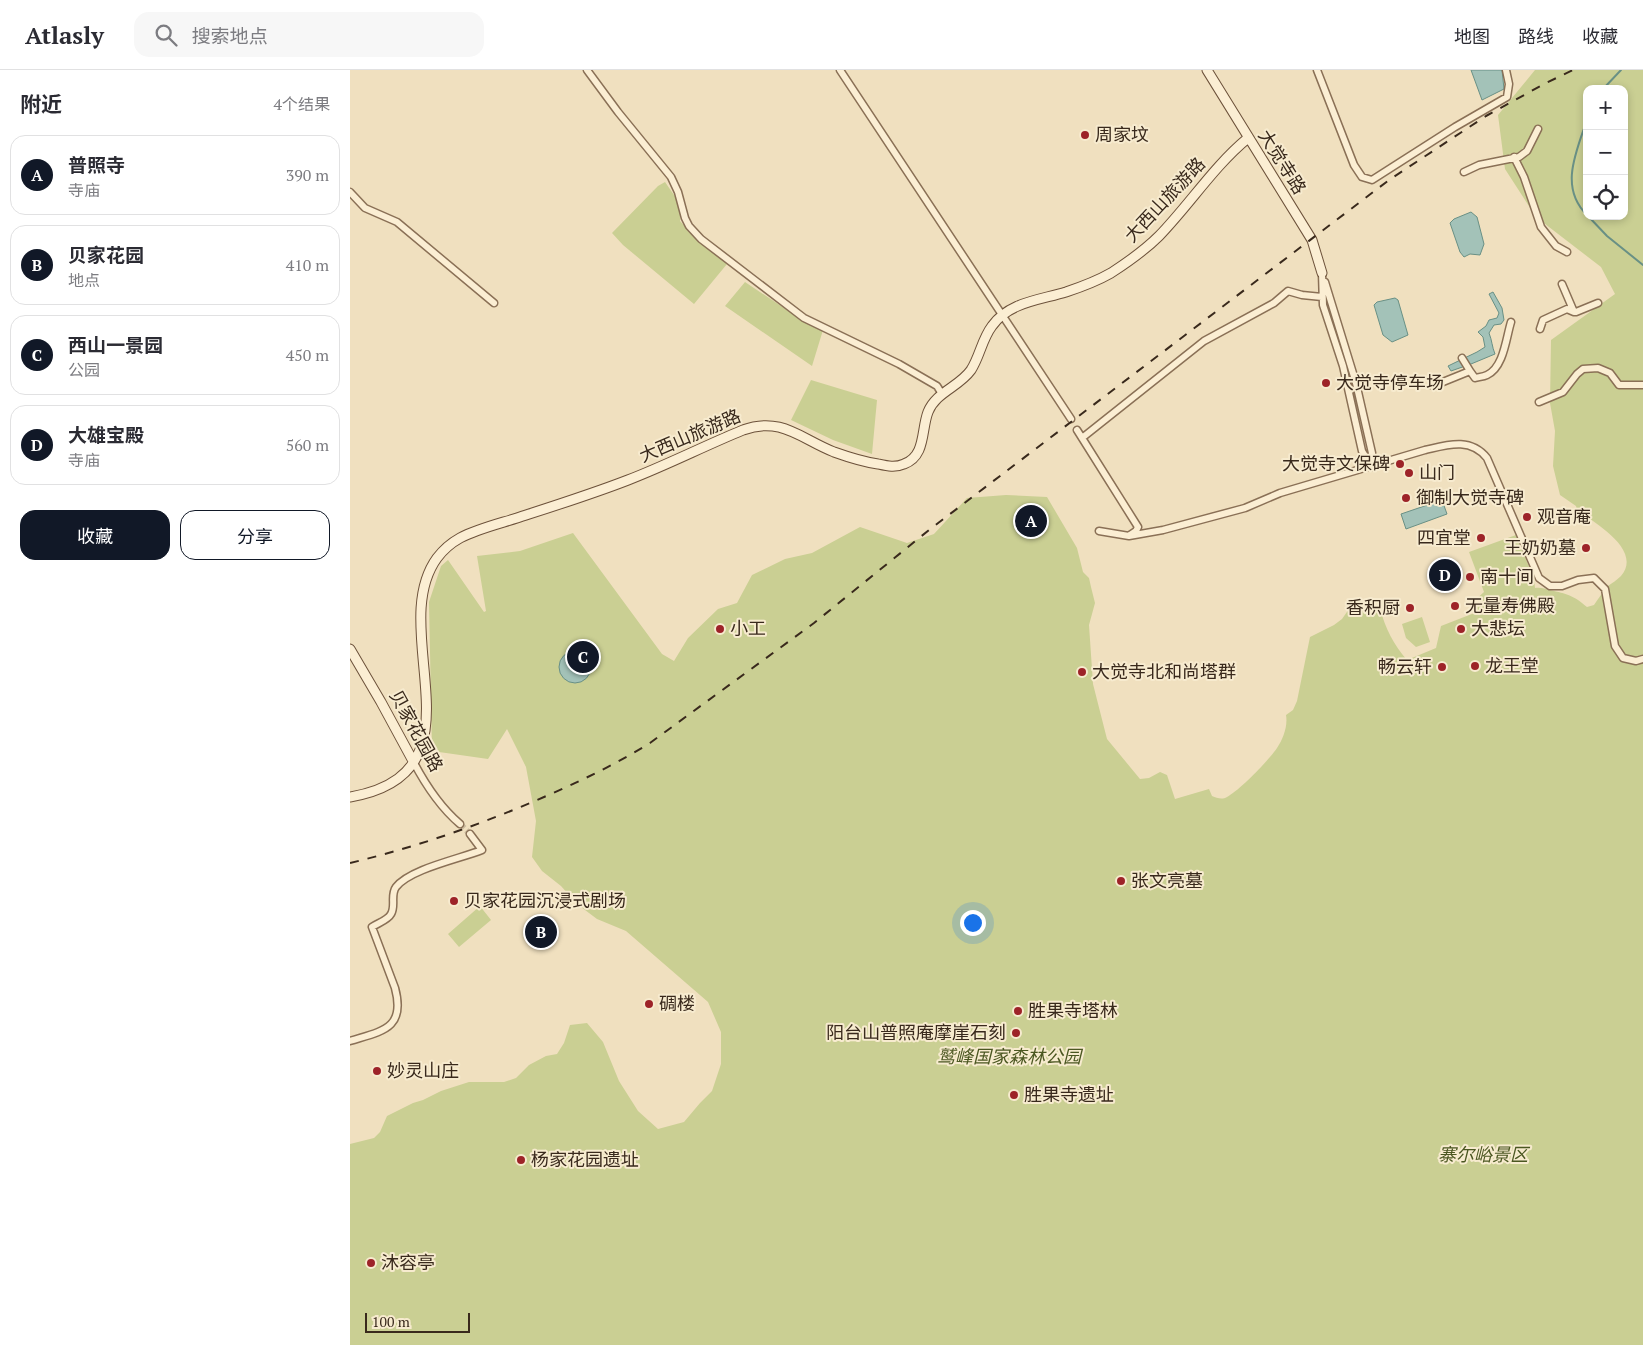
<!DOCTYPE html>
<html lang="zh">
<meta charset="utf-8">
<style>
:root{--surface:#fff;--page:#f7f7f7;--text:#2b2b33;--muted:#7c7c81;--line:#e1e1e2;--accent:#111827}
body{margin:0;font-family:"PT Serif","Noto Sans SC",serif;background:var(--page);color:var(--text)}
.controls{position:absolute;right:15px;top:15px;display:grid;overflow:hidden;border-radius:10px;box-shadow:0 2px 8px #0003}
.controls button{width:45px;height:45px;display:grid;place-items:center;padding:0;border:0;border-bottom:1px solid var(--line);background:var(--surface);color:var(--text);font:25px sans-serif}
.scale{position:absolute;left:15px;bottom:12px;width:105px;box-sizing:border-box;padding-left:5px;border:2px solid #39291c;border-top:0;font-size:14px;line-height:18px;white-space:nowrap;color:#39291c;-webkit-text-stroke:4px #f7ebcf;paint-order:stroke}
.you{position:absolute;left:622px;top:852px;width:18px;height:18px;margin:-12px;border:4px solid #fff;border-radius:50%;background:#1a73e8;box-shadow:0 0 0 8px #1a73e833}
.badge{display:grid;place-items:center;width:32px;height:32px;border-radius:50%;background:var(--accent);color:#fff;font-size:16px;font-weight:700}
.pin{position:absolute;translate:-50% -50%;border:2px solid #fff;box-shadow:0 1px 5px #0006}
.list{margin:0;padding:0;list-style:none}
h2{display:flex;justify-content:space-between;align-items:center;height:65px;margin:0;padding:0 20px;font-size:21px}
h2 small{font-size:16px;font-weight:400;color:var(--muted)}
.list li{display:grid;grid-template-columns:32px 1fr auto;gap:15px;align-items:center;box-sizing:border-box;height:80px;margin:0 10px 10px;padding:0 10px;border:1px solid var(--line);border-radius:15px}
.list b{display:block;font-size:19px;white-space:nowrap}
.list p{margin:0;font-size:16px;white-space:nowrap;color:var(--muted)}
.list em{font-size:16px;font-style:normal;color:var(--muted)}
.actions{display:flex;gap:10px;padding:15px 20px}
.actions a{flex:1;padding:11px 0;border:1px solid var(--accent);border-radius:15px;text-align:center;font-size:18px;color:var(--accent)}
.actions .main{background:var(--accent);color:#fff}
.icon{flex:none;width:28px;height:28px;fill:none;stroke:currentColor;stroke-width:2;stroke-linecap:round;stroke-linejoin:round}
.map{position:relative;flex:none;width:1293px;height:1275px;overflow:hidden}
header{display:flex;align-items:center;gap:30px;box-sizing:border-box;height:70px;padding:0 25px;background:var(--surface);border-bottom:1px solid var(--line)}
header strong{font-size:24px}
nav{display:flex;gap:28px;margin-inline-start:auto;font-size:18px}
.search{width:350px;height:45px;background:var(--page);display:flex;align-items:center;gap:12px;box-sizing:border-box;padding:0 18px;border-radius:15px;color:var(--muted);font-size:19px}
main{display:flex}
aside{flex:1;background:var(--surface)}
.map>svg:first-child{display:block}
.green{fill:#cacf93;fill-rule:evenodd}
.water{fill:#a3c2b8;stroke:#699085}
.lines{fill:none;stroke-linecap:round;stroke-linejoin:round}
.stream{stroke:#699085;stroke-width:2}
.street-tunnel{stroke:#cbbb9e;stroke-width:6;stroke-dasharray:6 3;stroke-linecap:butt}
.street-casing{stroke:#8a7056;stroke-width:9}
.secondary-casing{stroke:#6c513a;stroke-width:11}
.street{stroke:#fbeed3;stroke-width:6}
.secondary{stroke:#fbeed3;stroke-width:9}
.rail{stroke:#39291c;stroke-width:2;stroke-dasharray:9 9;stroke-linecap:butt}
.poi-dot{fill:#9d2328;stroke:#f7ebcf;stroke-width:2}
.labels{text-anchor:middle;stroke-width:4;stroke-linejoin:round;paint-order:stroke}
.poi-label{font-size:18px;fill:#39291c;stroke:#f7ebcf;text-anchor:start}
.street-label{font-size:18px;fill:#39291c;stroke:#f7ebcf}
.park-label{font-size:18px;font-style:italic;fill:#4b5721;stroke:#f7ebcf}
</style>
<header>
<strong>Atlasly</strong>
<div class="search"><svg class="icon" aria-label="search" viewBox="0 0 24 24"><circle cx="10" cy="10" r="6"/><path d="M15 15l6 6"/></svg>搜索地点</div>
<nav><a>地图</a><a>路线</a><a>收藏</a></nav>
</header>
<main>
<aside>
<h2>附近<small>4个结果</small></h2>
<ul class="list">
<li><span class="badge">A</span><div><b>普照寺</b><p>寺庙</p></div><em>390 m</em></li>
<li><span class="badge">B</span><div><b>贝家花园</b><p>地点</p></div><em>410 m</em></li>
<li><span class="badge">C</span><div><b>西山一景园</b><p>公园</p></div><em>450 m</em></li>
<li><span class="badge">D</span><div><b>大雄宝殿</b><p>寺庙</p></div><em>560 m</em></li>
</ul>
<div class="actions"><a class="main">收藏</a><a>分享</a></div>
</aside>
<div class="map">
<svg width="1293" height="1275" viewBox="0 0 1293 1275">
<rect width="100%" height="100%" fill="#f0e0bf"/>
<path class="green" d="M1185 0H1293V1275H0V1074L24 1068 30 1062 37 1046 63 1033 73 1030 91 1021 119 1012H154L166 1008 179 995 196 986 207 984 214 973 220 955 237 953 253 972 269 1011 288 1041 308 1059 334 1052 350 1033 362 1021 371 994V962L358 932 276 861 247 849 227 834 211 816 192 801 182 787 186 751 176 697 157 659 138 689 82 681 79 532 91 496 98 490 134 542 136 541 127 486 170 481 223 463 312 584 324 591 338 568 368 539 387 533 402 505 435 489 462 483 510 457 557 473 584 464 617 428 656 425 697 427 727 478 733 502 739 508 741 517 745 533 739 555 743 614 757 669 790 709 799 708 810 702 817 705 825 729 859 719 862 726C867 728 872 730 877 727 890 720 919 690 927 678 933 669 938 656 936 645L943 640 947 631 960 567 984 555 992 549 999 539 1027 538 1030 539C1036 559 1043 574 1057 590L1086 578 1091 556 1127 542 1123 532 1134 522 1119 482 1166 465 1184 509 1185 518C1191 517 1195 519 1200 520 1217 524 1223 525 1237 537L1244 535C1248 529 1253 522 1258 516 1262 513 1267 510 1271 506 1293 480 1245 453 1227 440L1226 436 1210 425 1203 396 1205 361 1200 333 1201 270 1265 224 1251 197 1186 147 1155 99 1148 45ZM1237 19H1274V146H1237Z
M315 112 331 135 330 151 349 172 377 194 344 234 273 175 262 163 308 116Z
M395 212 461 256 473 260 462 296 375 236Z
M461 310 527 330 522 384 483 370 441 350Z
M1072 547 1080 572 1066 577 1056 568 1052 554Z
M130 836 141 850 109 877 98 864Z"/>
<path class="water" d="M1121 0H1152L1154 19 1132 30Z
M1121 142 1127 147 1134 174 1130 185 1120 184 1114 187 1110 182 1100 153 1104 149Z
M1143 222 1152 238 1154 250 1151 254 1144 255 1139 263C1142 270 1142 277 1145 284L1121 294 1101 301 1098 296 1127 282 1135 277 1133 267 1128 262 1136 256 1139 250 1147 248 1149 243 1139 224Z
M1045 228 1048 230 1058 265 1042 272 1033 265 1024 235 1027 232Z
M1092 430 1097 444 1056 459 1051 444Z
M209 597a16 16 0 1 1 32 0a16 16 0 1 1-32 0Z"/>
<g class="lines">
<path class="stream" d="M1253 19 1271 0
M1237 50C1226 82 1209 118 1237 145
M1238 146 1257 166 1293 195"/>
<path class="street-tunnel" d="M110 754 120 764"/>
<g class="street-casing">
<path id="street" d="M237 0 268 42 321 107 328 122 335 148 339 156 351 169 454 248 549 294 587 316 592 324
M490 0 721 349
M967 0 1004 95 1012 107 1022 110 1105 57 1157 27 1159 14 1156 0
M1164 87 1174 107 1191 157 1206 176 1217 182
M1114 102 1129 95 1169 87 1177 81 1188 59
M0 122 15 138 47 152 144 233
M972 203 973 235 993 296 1012 381 1022 397
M975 212 1006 313 1022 383V397
M1224 242H1226L1248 233
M1190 259 1193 250 1217 239 1224 242 1212 214
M1120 301 1125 308C1128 307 1133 307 1137 305 1154 297 1156 268 1161 252
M1083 316 1120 301 1112 288
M1189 332 1213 322 1227 304 1233 299 1248 298 1260 303 1269 315H1293
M727 360 788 457 786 461 780 465
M732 368 854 271 924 233 938 221 952 225 972 227
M749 461 779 466 813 460 895 438 930 423 1075 380C1097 375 1120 367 1137 388L1189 508 1200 516H1212L1228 510 1244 508 1255 519 1265 576 1273 588 1286 591 1293 589
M63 691C75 714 90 737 110 754
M0 971C32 961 56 959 45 918L22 857C28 853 38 850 41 844 46 836 40 825 46 817 60 799 109 789 132 780L120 764"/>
</g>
<g class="secondary-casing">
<path id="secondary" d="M857 0 962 170 972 203
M0 579 31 632 63 691
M0 727C140 703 34 561 87 488 93 480 101 473 110 468 127 459 148 454 167 448 204 436 242 424 278 410 317 395 354 376 393 360 431 346 451 369 484 382 498 387 514 392 528 394 537 396 545 398 554 394 576 386 571 360 578 342 586 322 609 317 621 300 630 286 632 269 642 256 659 232 690 230 716 222 731 217 747 211 761 203 778 192 795 180 809 166 840 134 864 96 898 68"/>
</g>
<use href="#street" class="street"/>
<use href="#secondary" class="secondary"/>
<path class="rail" d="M0 793C67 777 132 754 194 727 231 711 266 694 300 673L464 553 579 460 1039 110 1136 46 1194 14 1223 0"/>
</g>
<g class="poi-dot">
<circle cx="735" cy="65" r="5"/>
<circle cx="976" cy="313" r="5"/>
<circle cx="1050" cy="394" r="5"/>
<circle cx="1059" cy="403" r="5"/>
<circle cx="1056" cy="428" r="5"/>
<circle cx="1177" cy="447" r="5"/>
<circle cx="1131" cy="468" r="5"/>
<circle cx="1236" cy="478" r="5"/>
<circle cx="1120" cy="507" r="5"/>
<circle cx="1105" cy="536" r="5"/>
<circle cx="1060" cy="538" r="5"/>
<circle cx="370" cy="559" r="5"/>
<circle cx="1111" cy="559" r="5"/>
<circle cx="1125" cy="596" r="5"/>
<circle cx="1092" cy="597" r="5"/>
<circle cx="732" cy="602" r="5"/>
<circle cx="771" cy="811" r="5"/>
<circle cx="104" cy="831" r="5"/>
<circle cx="299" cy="934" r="5"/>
<circle cx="668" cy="941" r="5"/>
<circle cx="666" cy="963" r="5"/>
<circle cx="27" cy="1001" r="5"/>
<circle cx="664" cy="1025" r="5"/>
<circle cx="171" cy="1090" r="5"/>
<circle cx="21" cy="1193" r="5"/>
</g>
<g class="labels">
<g class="poi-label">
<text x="745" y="71">周家坟</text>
<text x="986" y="319">大觉寺停车场</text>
<text x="1040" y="400" text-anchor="end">大觉寺文保碑</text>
<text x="1069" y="409">山门</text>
<text x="1066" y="434">御制大觉寺碑</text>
<text x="1187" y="453">观音庵</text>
<text x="1121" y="474" text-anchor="end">四宜堂</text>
<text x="1226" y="484" text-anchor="end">王奶奶墓</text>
<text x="1130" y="513">南十间</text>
<text x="1115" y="542">无量寿佛殿</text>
<text x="1050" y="544" text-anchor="end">香积厨</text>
<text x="380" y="565">小工</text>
<text x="1121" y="565">大悲坛</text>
<text x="1135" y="602">龙王堂</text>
<text x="1082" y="603" text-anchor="end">畅云轩</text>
<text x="742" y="608">大觉寺北和尚塔群</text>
<text x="781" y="817">张文亮墓</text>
<text x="114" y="837">贝家花园沉浸式剧场</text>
<text x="309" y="940">碉楼</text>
<text x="678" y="947">胜果寺塔林</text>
<text x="656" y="969" text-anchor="end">阳台山普照庵摩崖石刻</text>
<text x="37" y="1007">妙灵山庄</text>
<text x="674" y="1031">胜果寺遗址</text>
<text x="181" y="1096">杨家花园遗址</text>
<text x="31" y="1199">沐容亭</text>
</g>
<g class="street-label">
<text transform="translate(932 92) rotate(58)" y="6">大觉寺路</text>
<text transform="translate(815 130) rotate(-47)" y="6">大西山旅游路</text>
<text transform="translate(340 366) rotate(-23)" y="6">大西山旅游路</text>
<text transform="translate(66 661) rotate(61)" y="6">贝家花园路</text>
</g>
<g class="park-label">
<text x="659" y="993">鹫峰国家森林公园</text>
<text x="1133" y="1091">寨尔峪景区</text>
</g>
</g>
</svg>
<div class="controls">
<button>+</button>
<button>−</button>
<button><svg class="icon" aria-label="locate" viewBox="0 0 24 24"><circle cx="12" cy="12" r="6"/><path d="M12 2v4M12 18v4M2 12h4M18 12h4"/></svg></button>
</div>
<div class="scale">100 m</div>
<div class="you"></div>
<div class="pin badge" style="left:681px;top:451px">A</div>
<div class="pin badge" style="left:191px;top:862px">B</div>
<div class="pin badge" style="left:233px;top:587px">C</div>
<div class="pin badge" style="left:1095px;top:505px">D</div>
</div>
</main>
